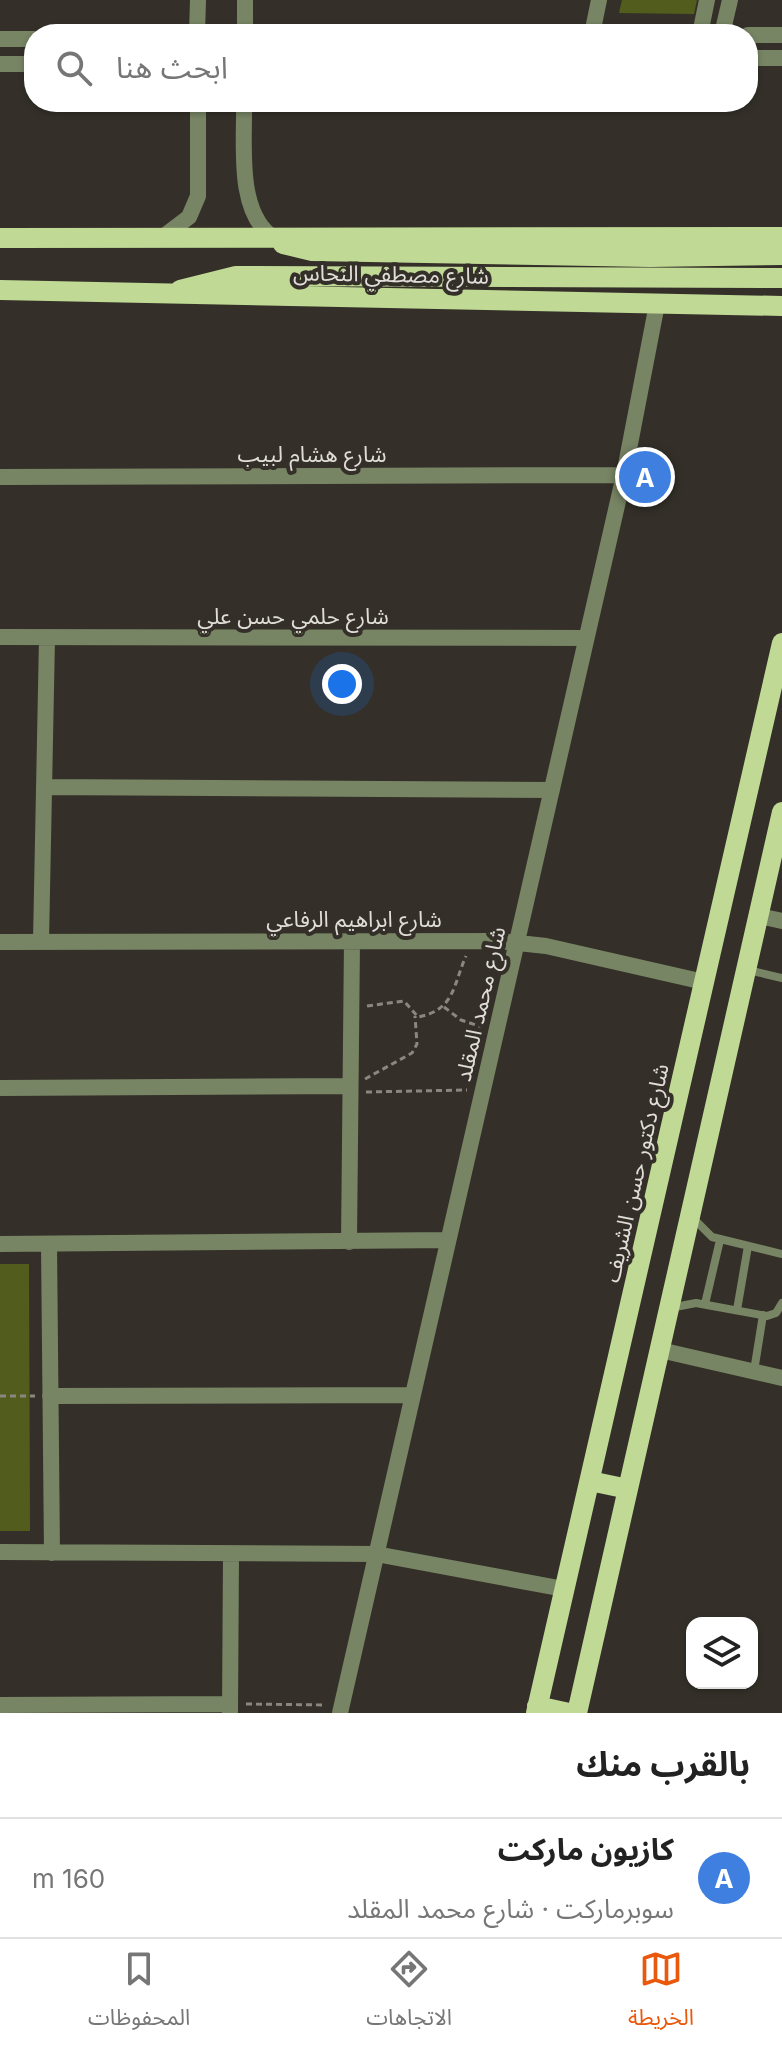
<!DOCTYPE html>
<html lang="ar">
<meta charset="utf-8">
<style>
:root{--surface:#fff;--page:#f2f2f2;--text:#222;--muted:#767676;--line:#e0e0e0;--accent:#ea580c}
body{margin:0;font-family:Inter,"Noto Sans Arabic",sans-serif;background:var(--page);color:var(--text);direction:rtl}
.controls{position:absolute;right:24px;bottom:24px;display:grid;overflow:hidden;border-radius:16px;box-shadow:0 2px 6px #0004}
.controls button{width:72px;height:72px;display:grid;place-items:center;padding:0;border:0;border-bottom:2px solid var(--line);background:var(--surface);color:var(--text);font:40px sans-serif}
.you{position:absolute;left:342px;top:684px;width:28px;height:28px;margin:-20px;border:6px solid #fff;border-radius:50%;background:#1a73e8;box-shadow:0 0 0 12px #1a73e833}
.badge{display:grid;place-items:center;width:52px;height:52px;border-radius:50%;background:var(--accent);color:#fff;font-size:26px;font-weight:700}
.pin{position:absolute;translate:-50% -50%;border:4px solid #fff;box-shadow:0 2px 8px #0006}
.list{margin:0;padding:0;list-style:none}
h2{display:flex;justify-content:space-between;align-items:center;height:104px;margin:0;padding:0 32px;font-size:34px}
h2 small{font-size:26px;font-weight:400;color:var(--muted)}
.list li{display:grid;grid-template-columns:52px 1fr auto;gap:24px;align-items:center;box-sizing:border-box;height:120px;padding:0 32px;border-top:2px solid var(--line)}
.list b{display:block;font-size:30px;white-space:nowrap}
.list p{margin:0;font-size:26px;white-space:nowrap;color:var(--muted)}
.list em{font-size:26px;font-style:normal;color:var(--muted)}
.icon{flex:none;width:44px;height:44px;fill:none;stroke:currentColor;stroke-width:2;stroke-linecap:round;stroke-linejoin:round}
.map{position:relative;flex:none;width:782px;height:1713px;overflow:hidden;direction:ltr}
.search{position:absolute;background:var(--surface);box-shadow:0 2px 6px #0004;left:24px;right:24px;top:24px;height:88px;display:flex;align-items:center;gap:20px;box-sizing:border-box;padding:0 28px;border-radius:32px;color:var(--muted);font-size:30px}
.sheet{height:224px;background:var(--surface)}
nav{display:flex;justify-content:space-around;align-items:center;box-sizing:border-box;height:112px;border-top:2px solid var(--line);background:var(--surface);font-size:22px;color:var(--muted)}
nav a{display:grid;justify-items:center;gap:4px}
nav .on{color:var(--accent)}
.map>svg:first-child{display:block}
.green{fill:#525d1d}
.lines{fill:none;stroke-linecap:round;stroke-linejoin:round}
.path{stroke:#8a8781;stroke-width:3;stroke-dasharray:6 4;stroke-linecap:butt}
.service{stroke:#788564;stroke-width:8}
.minor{stroke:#788564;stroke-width:16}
.tertiary{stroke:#788564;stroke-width:16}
.primary{stroke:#c0da95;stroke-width:20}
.labels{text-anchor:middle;stroke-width:8;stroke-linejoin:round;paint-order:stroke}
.street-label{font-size:22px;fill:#e1deda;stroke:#343029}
</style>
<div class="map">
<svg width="782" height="1713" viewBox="0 0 782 1713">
<rect width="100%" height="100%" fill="#343029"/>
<path class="green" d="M622 0H697L694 14 619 13Z
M0 1264H29L30 1531H0Z"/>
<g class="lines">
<path class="path" d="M367 1006 404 1001 418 1017C455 1010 453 985 466 956
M444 1007 461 1020 482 1027
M365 1079 412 1053 417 1044 415 1016
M366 1092 467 1090
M0 1396H35
M246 1704 326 1705"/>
<path class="service" d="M748 970 782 978
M693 1218 712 1237 782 1254
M705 1304 720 1240
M670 1308 696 1303 767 1316 776 1313 782 1303
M737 1310 748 1246
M754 1371 763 1315"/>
<path class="minor" d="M197 34 198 0
M245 34V0
M592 34 599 0
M700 34 707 0
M722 34 730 0
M748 35H782
M0 39H34
M748 58H782
M0 64H34
M244 102C245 142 236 209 271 236
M164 236 189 217 198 196V102
M0 477 624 475
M0 637 586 638
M44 787 552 790
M759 916 782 921
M0 942 500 941 546 946 704 982
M41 942 47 638
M0 1088 350 1086
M349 1242 352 941
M0 1244 448 1240
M49 1244 52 1553
M50 1396 413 1395
M0 1552 376 1554 564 1589
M0 1705 230 1704
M230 1712 231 1554
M340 1713 624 475 657 304"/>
<path class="tertiary" d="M660 1350 782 1378"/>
<path class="primary" d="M0 238 782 237
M283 244 312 251 650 257 782 255
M0 290 782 306
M180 290 236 276 782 278
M590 1481 628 1489
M537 1706 569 1713
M536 1713 782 643
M577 1713 782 812"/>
</g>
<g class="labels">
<g class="street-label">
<text transform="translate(391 274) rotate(1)" y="8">شارع مصطفي النحاس</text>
<text x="312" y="462">شارع هشام لبيب</text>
<text x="293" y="624">شارع حلمي حسن علي</text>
<text x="354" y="927">شارع ابراهيم الرفاعي</text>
<text transform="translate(480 1004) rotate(-77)" y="8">شارع محمد المقلد</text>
<text transform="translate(636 1173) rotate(-77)" y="8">شارع دكتور حسن الشريف</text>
</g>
</g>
</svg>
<div class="controls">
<button><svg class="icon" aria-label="layers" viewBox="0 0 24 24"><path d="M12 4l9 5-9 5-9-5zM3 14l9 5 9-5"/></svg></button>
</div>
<div class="you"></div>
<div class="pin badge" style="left:645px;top:477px;background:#3f7fe0">A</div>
<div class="search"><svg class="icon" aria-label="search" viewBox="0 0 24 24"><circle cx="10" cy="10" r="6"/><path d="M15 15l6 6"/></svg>ابحث هنا</div>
</div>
<section class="sheet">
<h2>بالقرب منك<small></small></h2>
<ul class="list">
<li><span class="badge" style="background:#3f7fe0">A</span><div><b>كازيون ماركت</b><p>سوبرماركت · شارع محمد المقلد</p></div><em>160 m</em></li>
</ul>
</section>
<nav>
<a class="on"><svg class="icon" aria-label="map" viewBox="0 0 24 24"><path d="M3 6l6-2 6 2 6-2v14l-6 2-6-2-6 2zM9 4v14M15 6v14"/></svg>الخريطة</a>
<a><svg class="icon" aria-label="directions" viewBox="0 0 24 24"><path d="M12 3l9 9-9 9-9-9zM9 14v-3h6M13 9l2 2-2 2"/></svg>الاتجاهات</a>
<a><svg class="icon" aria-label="saved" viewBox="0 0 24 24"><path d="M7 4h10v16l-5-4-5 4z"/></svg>المحفوظات</a>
</nav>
